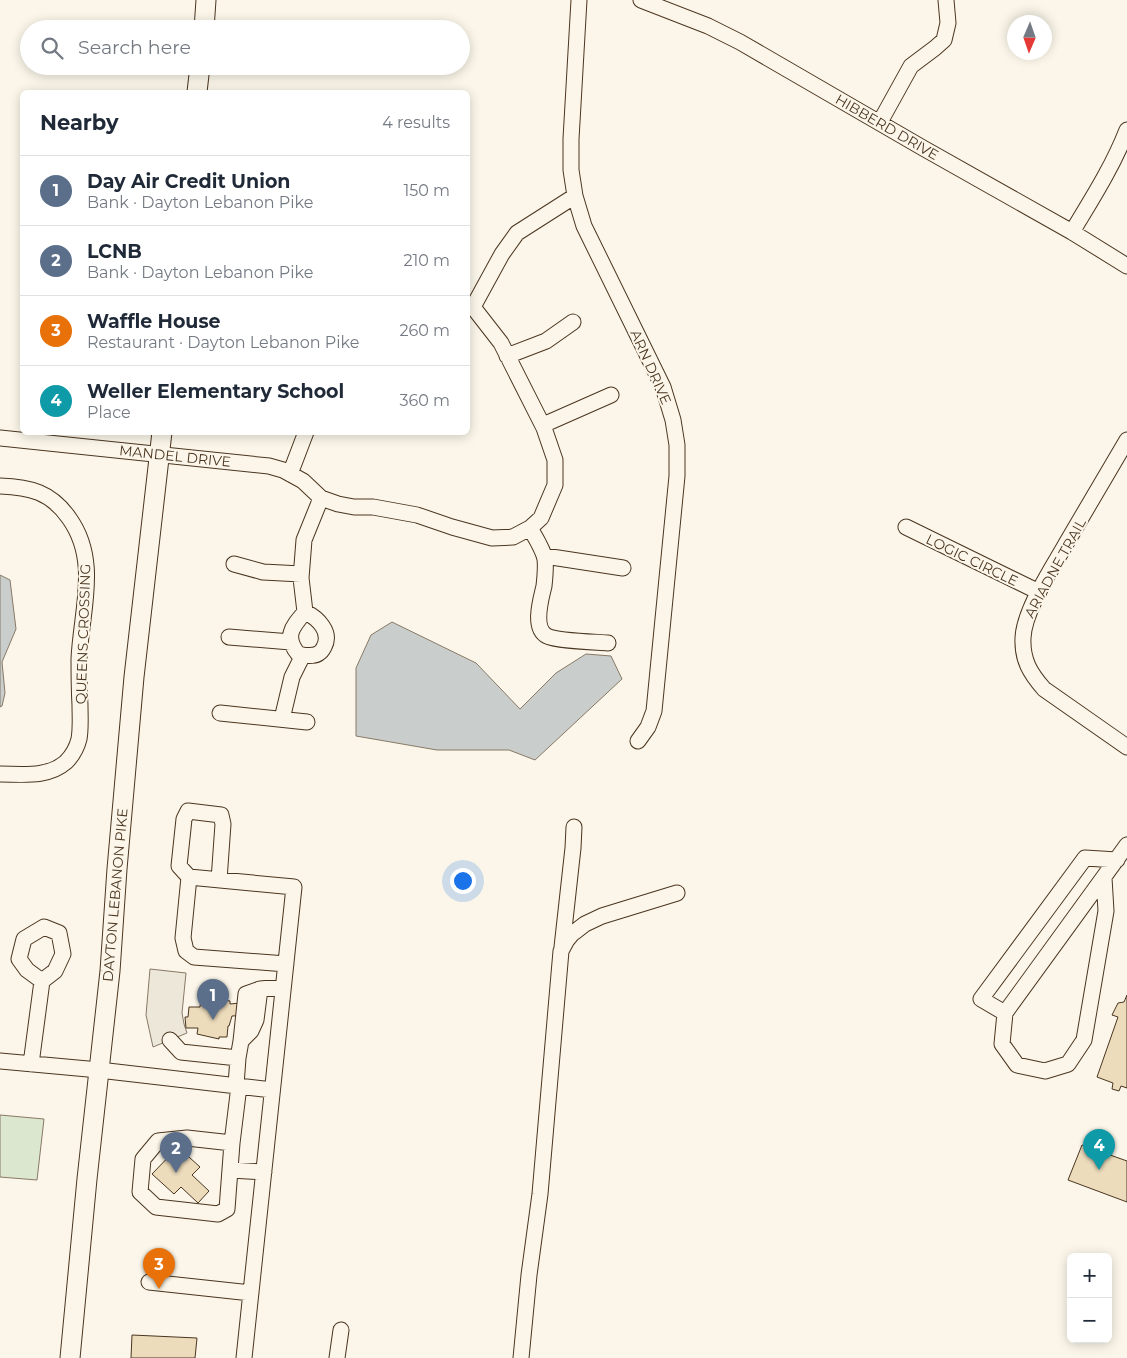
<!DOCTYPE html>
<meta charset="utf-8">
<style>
:root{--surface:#fff;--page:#f6f6f7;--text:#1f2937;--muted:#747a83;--line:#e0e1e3;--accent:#d93025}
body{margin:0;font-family:Montserrat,sans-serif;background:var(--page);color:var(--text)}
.controls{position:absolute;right:15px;bottom:15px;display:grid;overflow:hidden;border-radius:8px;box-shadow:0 2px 12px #0003}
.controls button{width:45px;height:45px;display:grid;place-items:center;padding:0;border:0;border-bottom:1px solid var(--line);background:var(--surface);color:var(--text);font:25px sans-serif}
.compass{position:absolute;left:1007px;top:15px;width:45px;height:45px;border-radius:50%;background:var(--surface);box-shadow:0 2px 12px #0003;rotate:182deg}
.you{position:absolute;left:462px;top:880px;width:18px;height:18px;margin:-12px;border:4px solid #fff;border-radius:50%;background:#1a73e8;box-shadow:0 0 0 8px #1a73e833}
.badge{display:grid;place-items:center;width:32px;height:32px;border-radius:50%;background:var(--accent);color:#fff;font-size:16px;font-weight:700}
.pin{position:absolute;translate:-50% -41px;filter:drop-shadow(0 1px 2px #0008)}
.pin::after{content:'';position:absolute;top:26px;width:18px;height:15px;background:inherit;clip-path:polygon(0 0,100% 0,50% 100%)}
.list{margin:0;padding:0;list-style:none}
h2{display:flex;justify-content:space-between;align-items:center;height:65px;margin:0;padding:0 20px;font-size:21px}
h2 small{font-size:16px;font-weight:400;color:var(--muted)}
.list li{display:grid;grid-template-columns:32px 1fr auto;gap:15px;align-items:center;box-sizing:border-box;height:70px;padding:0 20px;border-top:1px solid var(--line)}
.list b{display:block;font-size:19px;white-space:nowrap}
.list p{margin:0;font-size:16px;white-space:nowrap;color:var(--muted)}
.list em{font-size:16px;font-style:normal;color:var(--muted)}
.icon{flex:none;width:28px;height:28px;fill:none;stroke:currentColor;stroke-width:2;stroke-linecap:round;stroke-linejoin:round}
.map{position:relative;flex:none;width:1127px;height:1358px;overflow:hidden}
.search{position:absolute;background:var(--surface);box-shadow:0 2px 12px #0003;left:20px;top:20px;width:450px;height:55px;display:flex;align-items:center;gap:12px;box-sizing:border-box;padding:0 18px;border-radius:28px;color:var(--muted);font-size:19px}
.panel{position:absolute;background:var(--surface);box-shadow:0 2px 12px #0003;left:20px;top:90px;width:450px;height:345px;border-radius:8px}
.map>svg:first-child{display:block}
.green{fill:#dce7d0;stroke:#887966}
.parking{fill:#ede7d9;stroke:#887966}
.water{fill:#c9cecd;stroke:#887966}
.building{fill:#ecdcbc;stroke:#4a3520}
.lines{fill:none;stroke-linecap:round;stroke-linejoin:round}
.minor-casing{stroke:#4a3520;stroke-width:17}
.major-casing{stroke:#4a3520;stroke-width:21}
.minor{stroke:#fbf6e9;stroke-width:15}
.major{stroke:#fbf6e9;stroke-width:19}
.labels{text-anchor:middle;stroke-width:4;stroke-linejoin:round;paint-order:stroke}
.street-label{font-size:14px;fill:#4a3520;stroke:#fbf6e9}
</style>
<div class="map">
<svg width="1127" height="1358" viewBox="0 0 1127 1358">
<rect width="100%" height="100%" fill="#fbf6e9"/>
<path class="green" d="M0 1115 44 1119 37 1180 0 1177Z"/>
<path class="parking" d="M150 969 186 973 182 1013 184 1024 187 1033 153 1047 146 1015Z"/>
<path class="water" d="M0 575 10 580 16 629 2 662 5 693 2 706 0 707Z
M392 622 476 663 520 709 556 673 586 654 611 656 622 679 535 760 509 750H437L356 736V668L371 635Z"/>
<path class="building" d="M1127 995V1088L1121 1086 1119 1091 1112 1089 1113 1083 1097 1077 1118 1017 1112 1015 1118 1003 1124 1002Z
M214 996 221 998 224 1000 230 1001V1004L251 1002 252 1015 232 1016 229 1026H228L227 1037H219V1039L197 1034 198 1028H186L185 1017H188L189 1007H200L201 998 214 999Z
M1093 1141 1099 1143 1096 1150 1127 1161V1202L1068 1180 1082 1145 1089 1147Z
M178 1147 200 1167 192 1175 209 1191 198 1203 181 1187 174 1194 152 1174Z
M132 1335 197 1338 195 1358H131Z"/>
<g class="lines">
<g class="minor-casing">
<path id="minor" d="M579 0 571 139V170L575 196 584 226 663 387 673 420 677 445V476L654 711 648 727 638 741
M641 0 708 26 740 42 923 148 1072 232 1127 266
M880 122 911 66 935 48 944 40 948 23 946 0
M1072 232C1092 199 1113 166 1127 130
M473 307 502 254 517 233 575 196
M507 356 546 341 573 322
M543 425 611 395
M0 438 269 466 283 470 303 481 321 498 338 504 354 507H373L417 515 452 527 492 538 513 537 530 528 541 518 555 485V460L544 428 501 343 473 307 468 305
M1127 440C1107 474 1087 508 1067 542 1053 567 1024 610 1023 638 1022 660 1030 673 1044 689L1127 747
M290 474 306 432
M0 486C30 487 51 492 69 518 100 561 81 611 79 659 79 674 79 689 80 705 80 716 81 728 79 739 77 747 72 756 66 762 48 778 22 774 0 774
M906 527 1039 592
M530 528C535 537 543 549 545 559 546 568 545 577 544 586 541 599 532 628 547 636 556 641 595 642 608 643
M545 556 623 568
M234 564 263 572 301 574
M305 612C291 628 284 637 299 655 305 655 314 657 319 653 321 652 323 649 324 647 332 632 318 618 305 612L301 578 304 540 321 498
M229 637 291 642
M220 713 307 722
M282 719 292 677 303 655
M189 877 179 866 184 819 188 811 221 815 223 824 219 880
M1104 878 1106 911 1084 1040 1068 1064 1045 1071 1017 1065 1002 1044 1005 1013 1127 845
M562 947 573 848 574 827
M1005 1013 981 999 1085 858 1117 860
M170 1040 181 1052 238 1058
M241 1041 246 994 260 989
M0 1061 99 1070 272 1090
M31 1064 42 981 55 971 63 954 59 933 44 927 24 939 19 959 27 970 42 981
M236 1085 238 1058 241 1041 251 1031 256 1020 260 989 283 987
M232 1143 187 1138 158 1141 143 1159 140 1192 156 1207 218 1214 227 1209 232 1143 239 1086
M230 1170 264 1172
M149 1282 251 1293
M244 1358 294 887 189 877 183 938 186 951 194 957 286 964
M337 1358 341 1330
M521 1358 529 1275 540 1194 561 951 567 940 572 934 585 924 602 916 677 893"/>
</g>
<g class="major-casing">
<path id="major" d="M204 29 206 0
M197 92 200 66
M70 1358 87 1179 110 971 117 869 134 677 162 432"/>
</g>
<use href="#minor" class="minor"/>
<use href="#major" class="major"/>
</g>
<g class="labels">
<g class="street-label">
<text transform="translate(887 127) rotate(30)" y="5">HIBBERD DRIVE</text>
<text transform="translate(651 367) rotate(66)" y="5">ARN DRIVE</text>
<text transform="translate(175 456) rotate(6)" y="5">MANDEL DRIVE</text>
<text transform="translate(972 560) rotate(26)" y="5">LOGIC CIRCLE</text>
<text transform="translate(1055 568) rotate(-61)" y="5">ARIADNE TRAIL</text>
<text transform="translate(83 634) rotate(-88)" y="5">QUEENS CROSSING</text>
<text transform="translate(115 895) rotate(-85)" y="5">DAYTON LEBANON PIKE</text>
</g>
</g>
</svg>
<div class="controls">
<button>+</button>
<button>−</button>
</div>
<svg class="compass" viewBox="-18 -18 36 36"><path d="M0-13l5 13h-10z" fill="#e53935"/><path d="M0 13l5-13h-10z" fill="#747a83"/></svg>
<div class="you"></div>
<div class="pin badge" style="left:213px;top:1020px;background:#5c6f8a">1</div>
<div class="pin badge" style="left:176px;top:1173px;background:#5c6f8a">2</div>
<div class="pin badge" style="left:159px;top:1289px;background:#e8710a">3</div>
<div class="pin badge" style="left:1099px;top:1170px;background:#0f9aa8">4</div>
<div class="search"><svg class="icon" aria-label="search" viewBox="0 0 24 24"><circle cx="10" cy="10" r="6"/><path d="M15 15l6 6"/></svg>Search here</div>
<section class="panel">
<h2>Nearby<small>4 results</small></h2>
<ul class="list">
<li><span class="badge" style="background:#5c6f8a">1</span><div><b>Day Air Credit Union</b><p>Bank · Dayton Lebanon Pike</p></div><em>150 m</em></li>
<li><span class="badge" style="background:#5c6f8a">2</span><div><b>LCNB</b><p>Bank · Dayton Lebanon Pike</p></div><em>210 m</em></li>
<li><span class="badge" style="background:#e8710a">3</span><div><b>Waffle House</b><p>Restaurant · Dayton Lebanon Pike</p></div><em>260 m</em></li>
<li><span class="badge" style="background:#0f9aa8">4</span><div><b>Weller Elementary School</b><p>Place</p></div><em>360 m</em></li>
</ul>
</section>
</div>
